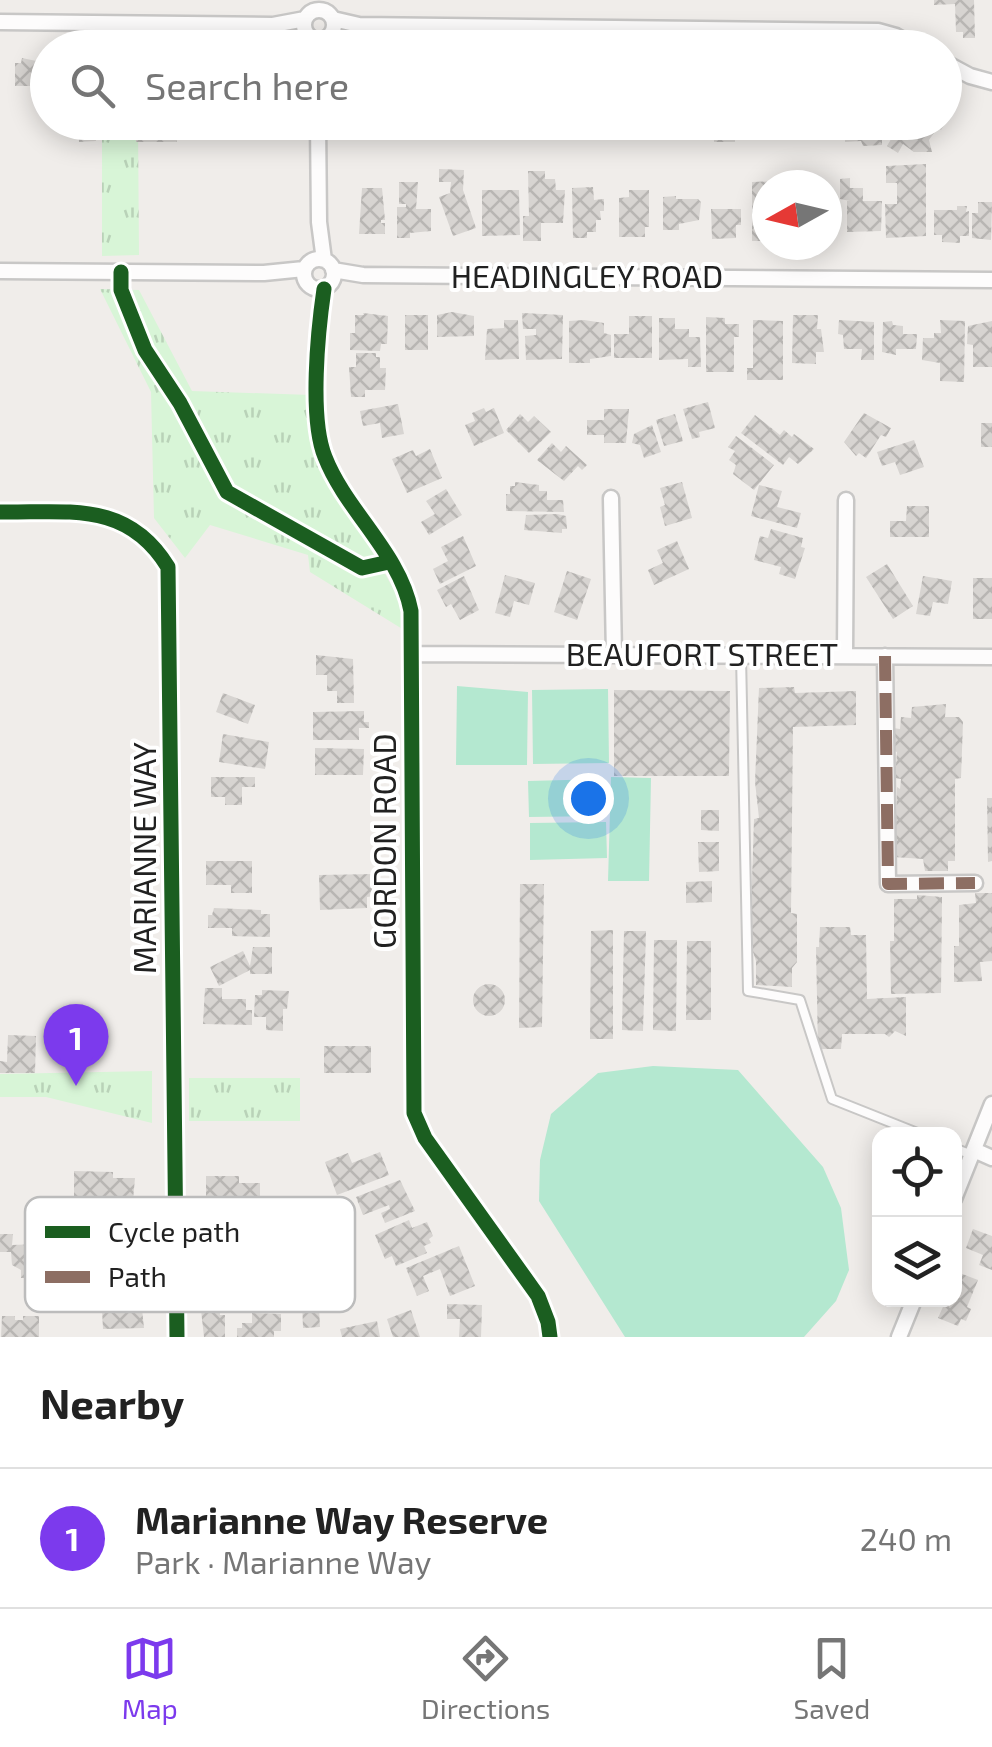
<!DOCTYPE html>
<meta charset="utf-8">
<style>
:root{--surface:#fff;--page:#f2f2f2;--text:#222;--muted:#767676;--line:#e0e0e0;--accent:#7c3aed}
body{margin:0;font-family:"Exo 2",sans-serif;background:var(--page);color:var(--text)}
.controls{position:absolute;right:30px;bottom:30px;display:grid;overflow:hidden;border-radius:20px;box-shadow:0 5px 25px #0003}
.controls button{width:90px;height:90px;display:grid;place-items:center;padding:0;border:0;border-bottom:2px solid var(--line);background:var(--surface);color:var(--text);font:50px sans-serif}
.compass{position:absolute;left:752px;top:170px;width:90px;height:90px;border-radius:50%;background:var(--surface);box-shadow:0 5px 25px #0003;rotate:262deg}
.you{position:absolute;left:588px;top:798px;width:35px;height:35px;margin:-25px;border:8px solid #fff;border-radius:50%;background:#1a73e8;box-shadow:0 0 0 15px #1a73e833}
.badge{display:grid;place-items:center;width:65px;height:65px;border-radius:50%;background:var(--accent);color:#fff;font-size:32px;font-weight:700}
.pin{position:absolute;translate:-50% -82px;filter:drop-shadow(0 2px 5px #0008)}
.pin::after{content:'';position:absolute;top:52px;width:35px;height:30px;background:inherit;clip-path:polygon(0 0,100% 0,50% 100%)}
.list{margin:0;padding:0;list-style:none}
h2{display:flex;justify-content:space-between;align-items:center;height:130px;margin:0;padding:0 40px;font-size:42px}
h2 small{font-size:32px;font-weight:400;color:var(--muted)}
.list li{display:grid;grid-template-columns:65px 1fr auto;gap:30px;align-items:center;box-sizing:border-box;height:140px;padding:0 40px;border-top:2px solid var(--line)}
.list b{display:block;font-size:38px;white-space:nowrap}
.list p{margin:0;font-size:32px;white-space:nowrap;color:var(--muted)}
.list em{font-size:32px;font-style:normal;color:var(--muted)}
.icon{flex:none;width:55px;height:55px;fill:none;stroke:currentColor;stroke-width:2;stroke-linecap:round;stroke-linejoin:round}
.map{position:relative;flex:none;width:992px;height:1337px;overflow:hidden}
.search{position:absolute;background:var(--surface);box-shadow:0 5px 25px #0003;left:30px;right:30px;top:30px;height:110px;display:flex;align-items:center;gap:25px;box-sizing:border-box;padding:0 35px;border-radius:55px;color:var(--muted);font-size:38px}
.sheet{height:270px;background:var(--surface)}
nav{display:flex;justify-content:space-around;align-items:center;box-sizing:border-box;height:140px;border-top:2px solid var(--line);background:var(--surface);font-size:28px;color:var(--muted)}
nav a{display:grid;justify-items:center;gap:5px}
nav .on{color:var(--accent)}
.map>svg:first-child{display:block}
.park{fill:url(#park-tufts)}
.pitch{fill:#b4e8d0}
.building{fill:url(#building-cross-hatch)}
.lines{fill:none;stroke-linecap:round;stroke-linejoin:round}
.lane-casing{stroke:#c8c7c6;stroke-width:12}
.street-casing{stroke:#c8c7c6;stroke-width:19}
.lane{stroke:#fdfcfc;stroke-width:8}
.street{stroke:#fdfcfc;stroke-width:14}
.quiet{stroke:#8d6e63;stroke-width:12;stroke-dasharray:25 12;stroke-linecap:butt}
.cycleway-casing{stroke:#fff;stroke-width:21}
.cycleway{stroke:#1b5e20;stroke-width:15}
.labels{text-anchor:middle;stroke-width:8;stroke-linejoin:round;paint-order:stroke}
.street-label{font-size:32px;fill:#212121;stroke:#fff}
.key{fill:#fff;stroke:#bcbcbc;stroke-width:2.5}
.key-label{font-size:28px;fill:#212121}
</style>
<div class="map">
<svg width="992" height="1337" viewBox="0 0 992 1337">
<defs>
<pattern id="park-tufts" width="24" height="20" patternUnits="userSpaceOnUse" patternTransform="scale(2.5)"><rect width="24" height="20" fill="#d8f5d7"/><path d="M3 7l-1-3M5 7V3M7 7l1-3M15 17l-1-3M17 17v-4M19 17l1-3" fill="none" stroke="#b9d2b8"/></pattern>
<pattern id="building-cross-hatch" width="8" height="8" patternUnits="userSpaceOnUse" patternTransform="scale(2.5)"><rect width="8" height="8" fill="#d7d4d1"/><path d="M0 0l8 8M0 8l8-8" fill="none" stroke="#b8b6b3"/></pattern>
</defs>
<rect width="100%" height="100%" fill="#f0edea"/>
<path class="park" d="M102 123H138L139 255 102 256Z
M100 289 139 290 192 391 311 395 313 445 403 606 404 630 310 572 308 555 210 525 185 558 154 518 151 392Z
M152 1071V1123L46 1097H0V1074Z
M189 1078H300V1121H189Z"/>
<path class="pitch" d="M457 686 528 692 527 765H456Z
M608 689 609 763 533 764 532 690Z
M611 777 651 778 649 881H608Z
M605 779V816L529 817 528 781Z
M606 822 607 858 530 860V823Z
M653 1066 738 1070 823 1167 841 1208 849 1270 836 1301 804 1337H625L539 1201 540 1160 551 1114 598 1073Z"/>
<path class="building" d="M934 0H974L975 38H963V32H956L955 4 934 5Z
M22 58 46 63V86H15V63H21Z
M78 122H95L96 141 79 142Z
M136 122H177V142H136Z
M245 122H284V130H245Z
M714 122H747V133H735V142H714Z
M754 122H786L787 132H754Z
M845 122H882V145L863 146 861 141 845 142Z
M901 122H946L941 130 938 127 929 140 932 152H914L903 144 898 153 887 146Z
M926 164V236L886 238 885 204H897V183H886V166Z
M439 169 464 170 463 190 476 228 453 236 439 197 450 193 451 182H439Z
M528 171H545V179H555L556 190H565L563 223H541V241H523V216H529Z
M850 178V188H863V201H882L881 231 847 232V201H850L840 199V179Z
M782 181V185H767V241H752V182Z
M399 182H418L416 209H431V231L410 233V238H397V207H406V204H399Z
M593 187 594 200 604 199V211H600L601 220H596V232H587V238H573L572 188Z
M362 188H382L385 220H381V223H385V234H359Z
M482 190H519L520 235 482 236Z
M629 190H649V227H645V237H619V198L629 197Z
M676 196V199H698L701 202 699 220 679 224V230H663V197Z
M978 202H992L991 240 972 238V213H978Z
M957 206H967L966 212 969 211V236H960V243L942 242V235H934V210H957Z
M711 209H741V225H736V238L712 239Z
M452 312 474 316V336L437 337V315Z
M363 313 388 316 387 344H381L380 351 350 350V333H355V315H364Z
M522 313 563 315 562 359 526 360 525 336 536 335V329H523Z
M405 315H428V350H405Z
M793 315H818L817 329H821L824 352H816V364L792 363Z
M629 316H652V358H614V334H629Z
M706 317 725 318V324H739V337H734V372H706Z
M659 318H675V329H689V337H700L701 367H688V359L659 360Z
M504 320H518L519 359 485 360 487 329 504 328Z
M584 320 604 323V333L611 335V356L590 359V363H569V321Z
M753 320 783 321V380H747V368H753Z
M839 320 874 322V360H861L862 349H844L843 335 838 334Z
M940 320 965 321 964 382 940 381V363L922 360 923 338H934V333H941Z
M892 321 893 325 903 326V334H917L916 349H896V355L882 352 883 322Z
M992 321V367H973V345L967 344 968 326Z
M356 353H376V357H380V368H386L385 390H365V397H351L349 367H356Z
M708 402 715 428 699 432 700 437 692 439 683 409Z
M398 404 404 434 382 438 380 423 363 426 360 411Z
M484 408 486 412 494 408 504 433 474 446 465 425 475 421 472 413Z
M604 409H629L626 443H604V435H587V420H604Z
M864 413 891 428 886 437 881 435 866 458 859 453 856 456 844 442Z
M520 414 528 422 534 416 551 432 529 453 506 430Z
M675 414 683 441 664 446 656 420Z
M755 415 780 435 784 430 792 437 794 434 814 449 798 464 789 457 783 465 741 433Z
M981 423H992V447H981Z
M652 425 661 452 644 458 640 445 632 443 634 434Z
M736 436 774 465 754 490 733 474 736 465 729 460 735 451 728 447Z
M914 440 924 467 900 475 895 462 882 466 877 452Z
M552 443 561 452 566 446 587 465 582 470 578 466 564 481 537 460Z
M430 449 442 478 407 493 392 459 413 450 416 456Z
M515 482 539 485V491H547V500H563L564 512 506 511V494H510V486H515Z
M682 482 692 518 665 526 660 507 665 505 660 488Z
M759 485 782 491 777 507 801 513 797 528 751 516Z
M446 489 462 515 429 535 421 522 435 514 426 501Z
M907 506H929V537H890V521H906Z
M557 514 566 516 567 529H562V533L524 530 526 515Z
M771 529 803 538 801 547 805 548 795 579 779 574 781 567 754 560 760 536 768 538Z
M463 536 476 566 440 584 433 569 448 561 441 547Z
M677 541 689 569 654 585 648 570 663 563 657 550Z
M887 564 913 606 893 619 866 577Z
M567 571 591 579 577 620 554 612Z
M505 575 535 583 529 605 514 601 510 617 495 613Z
M464 576 479 610 460 620 451 604 446 607 437 590Z
M923 576 952 581 948 604 933 602 930 616 916 614Z
M973 578H992V619H973Z
M316 655 353 659 354 703H337V691H327V675H316Z
M794 687 795 693 856 691V725L793 727 791 913 797 914V962L792 968V987L756 985V961L750 943 754 819 759 818 755 782 759 688Z
M614 690 730 691 729 776H614Z
M223 693 255 705 248 724 216 712Z
M946 704 945 717H959L963 722 961 778 955 779V861H948V871H925L923 859 894 857 895 844H890L891 820 896 822 897 787 900 789 901 779 895 778 897 752 892 750 893 728 900 729 901 717 911 718 912 707Z
M364 711V722H369V728H359V740H313V712Z
M223 734 269 742 265 769 219 762Z
M315 748 364 749 363 775H315Z
M211 777H255V787H242V805H225V797H211Z
M987 798H992V861L988 862Z
M701 810H719V831L701 830Z
M698 842H719V871L699 872Z
M206 861H252V893H231V885H206Z
M375 874V896L367 897V908L320 910 319 875Z
M712 881V902L686 903V882Z
M520 884H544L542 1027 519 1028Z
M975 893H992V961L980 962 982 981 954 982V946H959V905L976 903Z
M917 895 942 897 941 993 891 994 890 941H894V899H917Z
M214 908 261 910V914H270V937L232 936V928H208V915H212Z
M820 927H850L851 935H866L867 999 906 997V1036L895 1031 889 1037 885 1034H842L841 1049H818L816 947H819Z
M613 930V1039H590L591 931Z
M624 931H646L643 1031 622 1030Z
M654 940H677L676 1031 653 1030Z
M687 941H711V1020H686Z
M253 947H272V974H250V970L219 986 210 967 243 951 250 966Z
M473 1000a16 16 0 1 1 32 0a16 16 0 1 1-32 0Z
M205 988H222V999H246V1010H252V1025L203 1024Z
M262 990 289 991 287 1009H283V1031L266 1030V1017H254L255 995H262Z
M8 1035 36 1036 35 1073H0V1061L7 1062Z
M324 1046H371V1073H324Z
M380 1152 389 1175 337 1195 325 1162 348 1153 352 1163Z
M74 1171 113 1172V1178H135L133 1200H74Z
M206 1176H239V1183H260V1205H206Z
M400 1180 415 1211 385 1223 381 1213 390 1209 389 1205 363 1215 356 1197Z
M409 1220 412 1228 427 1222 433 1236 429 1239 431 1243 424 1246 427 1253 396 1266 392 1256 385 1259 375 1235Z
M973 1229 992 1236V1270L979 1265 983 1255 966 1248Z
M0 1234H13L12 1245 40 1244 41 1277 21 1278V1270L12 1265 11 1252H0Z
M459 1246 475 1286 450 1296 440 1269 423 1276 429 1291 417 1296 406 1268Z
M321 1270 326 1307H319L320 1327 303 1328 301 1271Z
M957 1272 978 1280 967 1307 971 1309 966 1321 961 1319 958 1326 938 1318 946 1300H954Z
M140 1290 144 1328 103 1329 102 1310H111V1296H121L120 1291Z
M219 1294 220 1315H225V1337H204L200 1301H204V1295Z
M447 1304 482 1305 481 1337H459L460 1319H447Z
M411 1310 420 1337H393L387 1319Z
M252 1313 281 1314V1331H274V1337H237V1328H242V1323H252Z
M2 1316H15V1320H23V1316H39V1337H1Z
M377 1321 380 1337H342L340 1329Z"/>
<g class="lines">
<g class="lane-casing">
<path id="lane" d="M741 656 748 991 800 1000 832 1099 920 1134
M954 1148 972 1155"/>
</g>
<g class="street-casing">
<path id="street" d="M304 25a15 15 0 1 1 30 0a15 15 0 1 1-30 0Z
M333 19 359 25 878 31 896 36 918 48
M0 22 273 25 305 19
M944 62 970 76 992 82
M318 122 319 222 324 260
M304 274a15 15 0 1 1 30 0a15 15 0 1 1-30 0Z
M333 270 363 275 992 280
M0 271 264 273 304 269
M324 289C318 330 309 418 325 457 346 511 400 553 411 611L414 1113 425 1138 538 1296 548 1322 550 1337
M611 498 614 655
M0 512C68 513 127 500 168 567L177 1337
M412 654 992 657
M845 655 846 500
M885 656 888 884 975 883
M974 1150 992 1158
M954 1199 992 1104
M899 1337 914 1300"/>
</g>
<use href="#lane" class="lane"/>
<use href="#street" class="street"/>
<path class="quiet" d="M885 656 888 884 975 883"/>
<g class="cycleway-casing">
<path id="cycleway" d="M121 272V290L145 350 180 403 227 492 362 568 389 562
M324 289C318 330 309 418 325 457 346 511 400 553 411 611L414 1113 425 1138 538 1296 548 1322 550 1337
M0 512C68 513 127 500 168 567L177 1337"/>
</g>
<use href="#cycleway" class="cycleway"/>
</g>
<g class="labels">
<g class="street-label">
<text x="587" y="288">HEADINGLEY ROAD</text>
<text x="702" y="666">BEAUFORT STREET</text>
<text transform="translate(385 841) rotate(-90)" y="11">GORDON ROAD</text>
<text transform="translate(145 858) rotate(-90)" y="11">MARIANNE WAY</text>
</g>
</g>
<rect x="25" y="1197" width="330" height="115" rx="15" class="key"/>
<rect x="45" y="1226" width="45" height="12" fill="#1b5e20"/>
<rect x="45" y="1271" width="45" height="12" fill="#8d6e63"/>
<g class="key-label">
<text x="108" y="1242">Cycle path</text>
<text x="108" y="1287">Path</text>
</g>
</svg>
<div class="controls">
<button><svg class="icon" aria-label="locate" viewBox="0 0 24 24"><circle cx="12" cy="12" r="6"/><path d="M12 2v4M12 18v4M2 12h4M18 12h4"/></svg></button>
<button><svg class="icon" aria-label="layers" viewBox="0 0 24 24"><path d="M12 4l9 5-9 5-9-5zM3 14l9 5 9-5"/></svg></button>
</div>
<svg class="compass" viewBox="-18 -18 36 36"><path d="M0-13l5 13h-10z" fill="#e53935"/><path d="M0 13l5-13h-10z" fill="#767676"/></svg>
<div class="you"></div>
<div class="pin badge" style="left:76px;top:1086px">1</div>
<div class="search"><svg class="icon" aria-label="search" viewBox="0 0 24 24"><circle cx="10" cy="10" r="6"/><path d="M15 15l6 6"/></svg>Search here</div>
</div>
<section class="sheet">
<h2>Nearby<small></small></h2>
<ul class="list">
<li><span class="badge">1</span><div><b>Marianne Way Reserve</b><p>Park · Marianne Way</p></div><em>240 m</em></li>
</ul>
</section>
<nav>
<a class="on"><svg class="icon" aria-label="map" viewBox="0 0 24 24"><path d="M3 6l6-2 6 2 6-2v14l-6 2-6-2-6 2zM9 4v14M15 6v14"/></svg>Map</a>
<a><svg class="icon" aria-label="directions" viewBox="0 0 24 24"><path d="M12 3l9 9-9 9-9-9zM9 14v-3h6M13 9l2 2-2 2"/></svg>Directions</a>
<a><svg class="icon" aria-label="saved" viewBox="0 0 24 24"><path d="M7 4h10v16l-5-4-5 4z"/></svg>Saved</a>
</nav>
